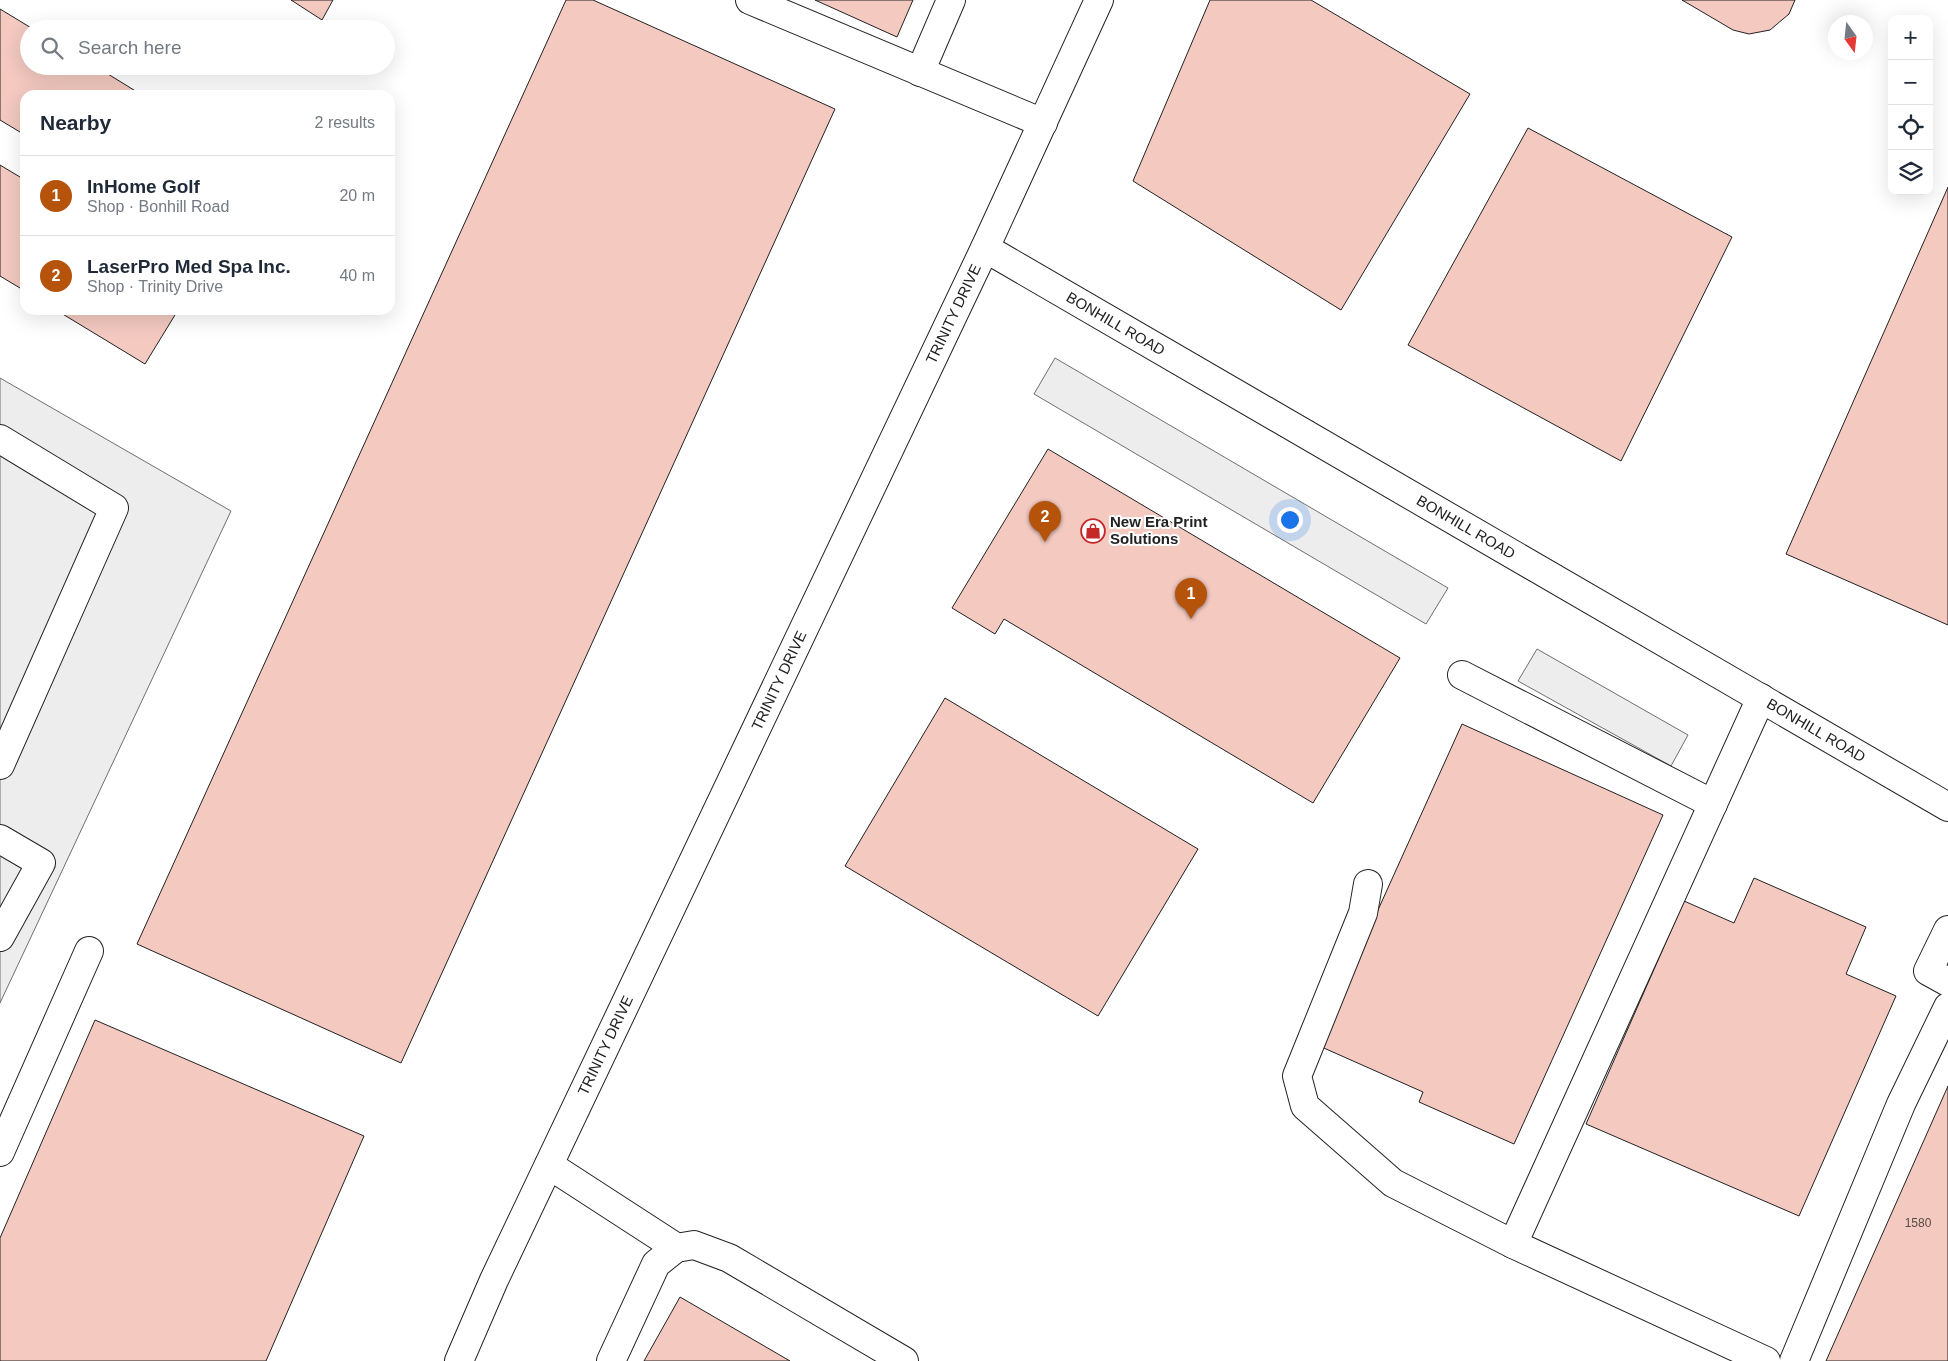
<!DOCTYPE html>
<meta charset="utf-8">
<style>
:root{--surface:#fff;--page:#f2f2f3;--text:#1f2937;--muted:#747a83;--line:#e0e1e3;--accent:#b45309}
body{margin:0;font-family:Helvetica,sans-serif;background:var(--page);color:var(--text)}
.controls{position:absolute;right:15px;top:15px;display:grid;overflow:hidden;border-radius:10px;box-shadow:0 5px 20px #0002}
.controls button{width:45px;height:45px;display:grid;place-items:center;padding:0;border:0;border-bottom:1px solid var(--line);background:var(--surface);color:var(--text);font:25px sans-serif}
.compass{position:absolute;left:1828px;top:15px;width:45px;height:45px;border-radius:50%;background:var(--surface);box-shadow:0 5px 20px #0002;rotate:165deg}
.you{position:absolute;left:1289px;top:519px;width:18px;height:18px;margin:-12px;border:4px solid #fff;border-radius:50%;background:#1a73e8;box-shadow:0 0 0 8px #1a73e833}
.badge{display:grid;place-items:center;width:32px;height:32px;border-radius:50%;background:var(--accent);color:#fff;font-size:16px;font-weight:700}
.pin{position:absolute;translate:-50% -41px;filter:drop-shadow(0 1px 2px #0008)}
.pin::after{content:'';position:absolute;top:26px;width:18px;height:15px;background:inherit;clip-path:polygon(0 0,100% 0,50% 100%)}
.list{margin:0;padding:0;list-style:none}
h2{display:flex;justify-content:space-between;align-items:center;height:65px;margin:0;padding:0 20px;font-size:21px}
h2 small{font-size:16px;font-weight:400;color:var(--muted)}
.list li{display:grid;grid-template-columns:32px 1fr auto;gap:15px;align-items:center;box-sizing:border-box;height:80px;padding:0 20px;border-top:1px solid var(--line)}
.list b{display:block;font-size:19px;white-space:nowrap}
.list p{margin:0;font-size:16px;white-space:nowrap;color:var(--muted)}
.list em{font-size:16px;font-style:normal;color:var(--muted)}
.icon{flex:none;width:28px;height:28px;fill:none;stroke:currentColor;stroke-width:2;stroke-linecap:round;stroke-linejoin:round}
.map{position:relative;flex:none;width:1948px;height:1361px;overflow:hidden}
.search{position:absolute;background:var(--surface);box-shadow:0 5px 20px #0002;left:20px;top:20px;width:375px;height:55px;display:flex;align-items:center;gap:12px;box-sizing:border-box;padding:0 18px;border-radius:28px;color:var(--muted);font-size:19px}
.panel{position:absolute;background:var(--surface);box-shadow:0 5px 20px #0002;left:20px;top:90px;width:375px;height:225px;border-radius:15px}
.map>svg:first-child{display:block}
.parking{fill:#ededed;stroke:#6f6f6f}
.building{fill:#f3c9c0;stroke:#222}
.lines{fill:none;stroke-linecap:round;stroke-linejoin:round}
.minor-casing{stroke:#222;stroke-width:30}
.minor{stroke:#fff;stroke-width:28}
.labels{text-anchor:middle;stroke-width:4;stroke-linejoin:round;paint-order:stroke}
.number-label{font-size:12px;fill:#564c4a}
.street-label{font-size:15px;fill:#222;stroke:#fff}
.poi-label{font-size:15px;font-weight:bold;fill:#222;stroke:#fff;text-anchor:start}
</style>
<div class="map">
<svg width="1948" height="1361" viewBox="0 0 1948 1361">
<rect width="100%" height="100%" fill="#fff"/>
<path class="parking" d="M1055 358 1448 588 1426 624 1034 394Z
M0 378 231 511 0 1003Z
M1537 649 1688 735 1671 766 1518 681Z"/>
<path class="building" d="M291 0H333L322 20Z
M566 0H593L835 109 401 1063 137 944Z
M815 0H913L897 37Z
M1210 0H1311L1470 94 1341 310 1133 181Z
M1682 0H1795L1789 14 1770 30 1749 34 1733 30Z
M0 9 33 29H29V66H95L142 95H25V135L0 120Z
M1528 128 1732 237 1621 461 1408 345Z
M0 165 25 180V291L0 276Z
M1948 187V625L1786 554Z
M56 310H178L145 364Z
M1048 449 1400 658 1313 803 1004 619 995 634 952 608Z
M945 698 1198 849 1098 1016 845 866Z
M1462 724 1663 815 1514 1144 1419 1102 1423 1092 1317 1045Z
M1754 878 1866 927 1846 974 1896 996 1799 1216 1586 1124 1684 901 1734 923Z
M95 1020 364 1136 266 1361H0V1238Z
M1948 1086V1361H1826Z
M680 1297 790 1361H644Z"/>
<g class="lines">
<g class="minor-casing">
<g id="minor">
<path d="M750 0 1043 123"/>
<path d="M920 72 951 0"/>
<path id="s1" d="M985 248 1948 807"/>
<path d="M0 439 114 508 0 765"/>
<path d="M1462 675 1713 804"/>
<path d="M0 839 41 863 0 937"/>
<path d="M1368 884 1363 913 1297 1076 1305 1106 1393 1183 1513 1244 1761 698"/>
<path d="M1948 930 1928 971 1948 982"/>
<path d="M0 1152 89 951"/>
<path d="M549 1165 677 1248"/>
<path d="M1513 1244 1766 1361"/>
<path id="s2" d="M459 1361 494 1280 985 248 1099 0"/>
<path d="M611 1361 656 1264 676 1248 694 1245 729 1258 904 1361"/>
<path d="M1794 1361 1901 1104 1948 1007"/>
</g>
</g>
<use href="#minor" class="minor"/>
</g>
<defs>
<g id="shop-ring" transform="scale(1.25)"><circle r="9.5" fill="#fff" stroke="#c62828" stroke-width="1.5"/><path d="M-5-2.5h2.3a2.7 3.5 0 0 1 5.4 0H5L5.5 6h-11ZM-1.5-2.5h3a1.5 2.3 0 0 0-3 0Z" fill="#c62828"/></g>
</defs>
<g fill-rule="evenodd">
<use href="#shop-ring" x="1093" y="531"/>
</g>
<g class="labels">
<g class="number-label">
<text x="1918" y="1227">1580</text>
</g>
<g class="street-label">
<text dy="5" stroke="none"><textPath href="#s2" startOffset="1158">TRINITY DRIVE</textPath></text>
<text dy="5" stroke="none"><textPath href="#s1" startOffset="151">BONHILL ROAD</textPath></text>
<text dy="5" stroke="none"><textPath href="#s1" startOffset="556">BONHILL ROAD</textPath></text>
<text dy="5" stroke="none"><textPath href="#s2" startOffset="752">TRINITY DRIVE</textPath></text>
<text dy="5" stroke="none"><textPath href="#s1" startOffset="961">BONHILL ROAD</textPath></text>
<text dy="5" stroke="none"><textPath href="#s2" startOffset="348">TRINITY DRIVE</textPath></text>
</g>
<g class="poi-label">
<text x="1110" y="527">New Era Print<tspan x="1110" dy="17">Solutions</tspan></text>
</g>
</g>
</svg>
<div class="controls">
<button>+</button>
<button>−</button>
<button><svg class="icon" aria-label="locate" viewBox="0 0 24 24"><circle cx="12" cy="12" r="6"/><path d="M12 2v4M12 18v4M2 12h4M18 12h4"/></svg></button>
<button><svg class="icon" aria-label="layers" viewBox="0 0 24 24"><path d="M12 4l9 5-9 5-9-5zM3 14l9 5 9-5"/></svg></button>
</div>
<svg class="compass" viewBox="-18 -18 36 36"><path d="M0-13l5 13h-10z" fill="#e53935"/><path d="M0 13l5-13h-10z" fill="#747a83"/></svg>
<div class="you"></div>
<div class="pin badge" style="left:1191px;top:619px">1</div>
<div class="pin badge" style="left:1045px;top:542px">2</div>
<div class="search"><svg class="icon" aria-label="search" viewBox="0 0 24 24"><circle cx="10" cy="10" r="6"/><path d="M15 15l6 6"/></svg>Search here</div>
<section class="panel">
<h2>Nearby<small>2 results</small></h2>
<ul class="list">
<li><span class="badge">1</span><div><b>InHome Golf</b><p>Shop · Bonhill Road</p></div><em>20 m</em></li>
<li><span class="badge">2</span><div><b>LaserPro Med Spa Inc.</b><p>Shop · Trinity Drive</p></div><em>40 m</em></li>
</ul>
</section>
</div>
